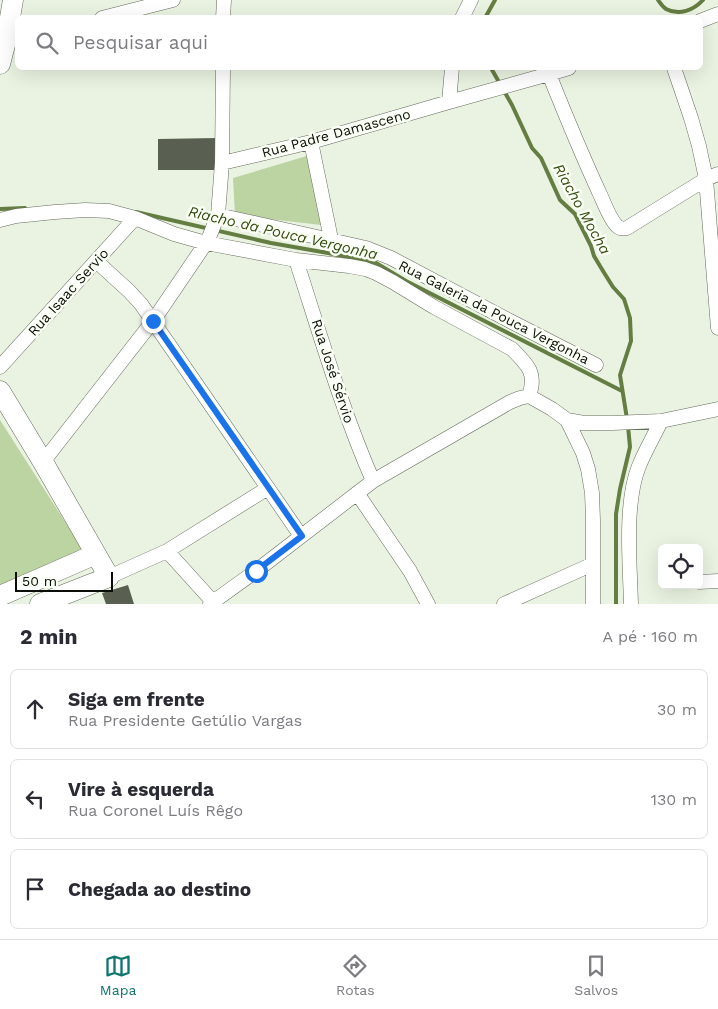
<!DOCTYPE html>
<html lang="pt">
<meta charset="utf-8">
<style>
:root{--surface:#fff;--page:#f7f7f7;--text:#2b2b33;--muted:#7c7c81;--line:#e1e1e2;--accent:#0f766e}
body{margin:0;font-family:"Work Sans",sans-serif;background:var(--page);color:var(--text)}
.controls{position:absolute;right:15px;bottom:15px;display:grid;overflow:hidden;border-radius:8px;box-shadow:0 5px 20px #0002}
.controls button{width:45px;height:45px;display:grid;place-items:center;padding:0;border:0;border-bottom:1px solid var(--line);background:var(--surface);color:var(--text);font:25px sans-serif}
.scale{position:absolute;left:15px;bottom:12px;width:98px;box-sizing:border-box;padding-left:5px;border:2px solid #0b0e08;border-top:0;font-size:14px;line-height:18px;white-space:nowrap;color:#0b0e08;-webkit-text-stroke:4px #f9fff4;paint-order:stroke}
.stop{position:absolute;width:15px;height:15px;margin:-11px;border:4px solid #1a73e8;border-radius:50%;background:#fff}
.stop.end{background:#1a73e8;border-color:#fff;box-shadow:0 1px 5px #0008}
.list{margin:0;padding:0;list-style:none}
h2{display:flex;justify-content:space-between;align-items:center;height:65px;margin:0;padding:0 20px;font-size:21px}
h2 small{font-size:16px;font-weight:400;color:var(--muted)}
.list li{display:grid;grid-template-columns:32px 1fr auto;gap:15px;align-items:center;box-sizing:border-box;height:80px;margin:0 10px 10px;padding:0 10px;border:1px solid var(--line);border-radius:8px}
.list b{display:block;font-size:19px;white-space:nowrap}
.list p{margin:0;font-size:16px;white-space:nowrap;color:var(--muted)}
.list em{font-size:16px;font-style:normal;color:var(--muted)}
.icon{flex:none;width:28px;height:28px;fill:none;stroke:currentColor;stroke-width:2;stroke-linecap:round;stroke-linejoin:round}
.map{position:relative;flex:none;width:718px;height:604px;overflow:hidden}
.search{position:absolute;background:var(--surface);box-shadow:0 5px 20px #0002;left:15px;right:15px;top:15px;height:55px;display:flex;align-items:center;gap:12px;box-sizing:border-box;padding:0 18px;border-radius:8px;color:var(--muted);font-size:19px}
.sheet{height:335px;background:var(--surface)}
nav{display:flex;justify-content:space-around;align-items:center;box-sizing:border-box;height:70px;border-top:1px solid var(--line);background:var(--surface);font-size:14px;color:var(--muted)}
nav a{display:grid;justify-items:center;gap:2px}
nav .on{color:var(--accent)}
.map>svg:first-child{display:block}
.green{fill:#bcd3a2}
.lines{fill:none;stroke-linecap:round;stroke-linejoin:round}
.stream{stroke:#647d42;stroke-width:4}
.building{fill:#596051}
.minor-casing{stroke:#646b5b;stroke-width:15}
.secondary-casing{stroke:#646b5b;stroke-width:21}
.minor{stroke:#fff;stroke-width:14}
.secondary{stroke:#fff;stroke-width:20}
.route{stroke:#1a73e8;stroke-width:6}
.labels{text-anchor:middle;stroke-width:5;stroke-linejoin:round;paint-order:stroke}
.street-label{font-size:14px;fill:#0b0e08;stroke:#f9fff4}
.water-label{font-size:15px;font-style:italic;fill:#364c11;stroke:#f9fff4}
</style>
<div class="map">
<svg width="718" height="604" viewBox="0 0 718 604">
<rect width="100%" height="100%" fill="#eaf3e1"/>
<path class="green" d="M310 155 321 225 235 215 233 178Z
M0 420 85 553 0 593Z"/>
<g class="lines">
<path class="stream" d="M658 0C660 3 663 7 666 9 679 16 694 10 703 0
M485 18 495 0
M491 68 512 105 532 148 541 158 560 200 575 214 591 246 594 256 603 271 613 287 624 299 630 318 631 341 620 375 627 419
M0 209 25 208
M136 212 271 243 328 253 376 263 406 281 622 391
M616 604V514L620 489 630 447 628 426"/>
</g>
<path class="building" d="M217 138V170H158V139Z
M128 585 134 604H106L102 593Z"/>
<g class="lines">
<g class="minor-casing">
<path id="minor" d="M102 18 173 0
M223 18 224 0
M462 18 471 0
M700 21 718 14
M674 68 691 118 699 146 706 179 718 328
M549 74C565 114 581 153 599 192 603 200 610 220 617 226 620 229 623 229 627 228L706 179 718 174
M449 102 452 68
M311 142 331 239
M222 163 311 142 449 102 549 74 569 68
M218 215 366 248 391 258 512 322 596 365
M0 220 16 216 55 212 85 210 109 211 135 218 174 234 206 243 296 260 349 266 365 269 376 273 393 282 434 307 512 349C528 365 537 373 529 396
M296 260C320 334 342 410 373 481
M96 261 129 291 141 304 301 536
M0 367 135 218
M529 396 552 409 567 420 584 423H612L661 421 718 409
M567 420 583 453 588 469 592 493 593 520V604
M43 462 153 321 208 240 218 215 222 163 223 68
M357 493 410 571 428 604
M167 551 215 604
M109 577 167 551 268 488
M699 582 718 581
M210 604 256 571 373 481 510 402 520 398 529 396
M504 604 593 564
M631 604C630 564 624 503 639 466 645 451 654 436 661 421"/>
</g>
<g class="secondary-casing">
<path id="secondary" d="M0 64 6 41 13 0
M0 391 43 462 109 577 40 604
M0 596 96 554"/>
</g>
<use href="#minor" class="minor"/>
<use href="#secondary" class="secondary"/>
</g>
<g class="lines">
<path class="route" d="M153 321 302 536 256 571"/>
</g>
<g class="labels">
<g class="street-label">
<text transform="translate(336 133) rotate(-15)" y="5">Rua Padre Damasceno</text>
<text transform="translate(68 292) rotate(-48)" y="5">Rua Isaac Servio</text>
<text transform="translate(494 312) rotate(27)" y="5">Rua Galeria da Pouca Vergonha</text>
<text transform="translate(333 371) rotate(72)" y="5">Rua José Sérvio</text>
</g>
<g class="water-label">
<text transform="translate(582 209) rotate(61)" y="5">Riacho Mocha</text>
<text transform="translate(283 233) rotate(13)" y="5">Riacho da Pouca Vergonha</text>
</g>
</g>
</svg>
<div class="controls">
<button><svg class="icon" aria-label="locate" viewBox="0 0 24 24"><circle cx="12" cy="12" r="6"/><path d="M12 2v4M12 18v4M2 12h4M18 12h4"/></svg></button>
</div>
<div class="scale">50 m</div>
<div class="stop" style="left:256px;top:571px"></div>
<div class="stop end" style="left:153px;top:321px"></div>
<div class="search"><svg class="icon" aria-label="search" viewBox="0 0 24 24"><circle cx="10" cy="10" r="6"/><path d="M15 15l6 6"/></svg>Pesquisar aqui</div>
</div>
<section class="sheet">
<h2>2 min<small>A pé · 160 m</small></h2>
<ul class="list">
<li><svg class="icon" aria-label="ahead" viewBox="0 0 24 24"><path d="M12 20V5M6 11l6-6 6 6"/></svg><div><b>Siga em frente</b><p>Rua Presidente Getúlio Vargas</p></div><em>30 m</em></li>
<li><svg class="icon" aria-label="left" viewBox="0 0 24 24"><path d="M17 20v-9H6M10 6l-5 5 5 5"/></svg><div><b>Vire à esquerda</b><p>Rua Coronel Luís Rêgo</p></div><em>130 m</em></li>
<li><svg class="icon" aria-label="arrive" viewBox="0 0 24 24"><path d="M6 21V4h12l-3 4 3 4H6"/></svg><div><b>Chegada ao destino</b></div></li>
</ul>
</section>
<nav>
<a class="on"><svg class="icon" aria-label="map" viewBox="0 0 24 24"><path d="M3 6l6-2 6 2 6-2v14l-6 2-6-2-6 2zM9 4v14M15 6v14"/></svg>Mapa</a>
<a><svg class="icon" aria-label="directions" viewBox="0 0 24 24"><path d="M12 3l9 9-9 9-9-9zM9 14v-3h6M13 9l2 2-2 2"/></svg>Rotas</a>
<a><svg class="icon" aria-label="saved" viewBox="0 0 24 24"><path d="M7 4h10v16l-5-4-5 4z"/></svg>Salvos</a>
</nav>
